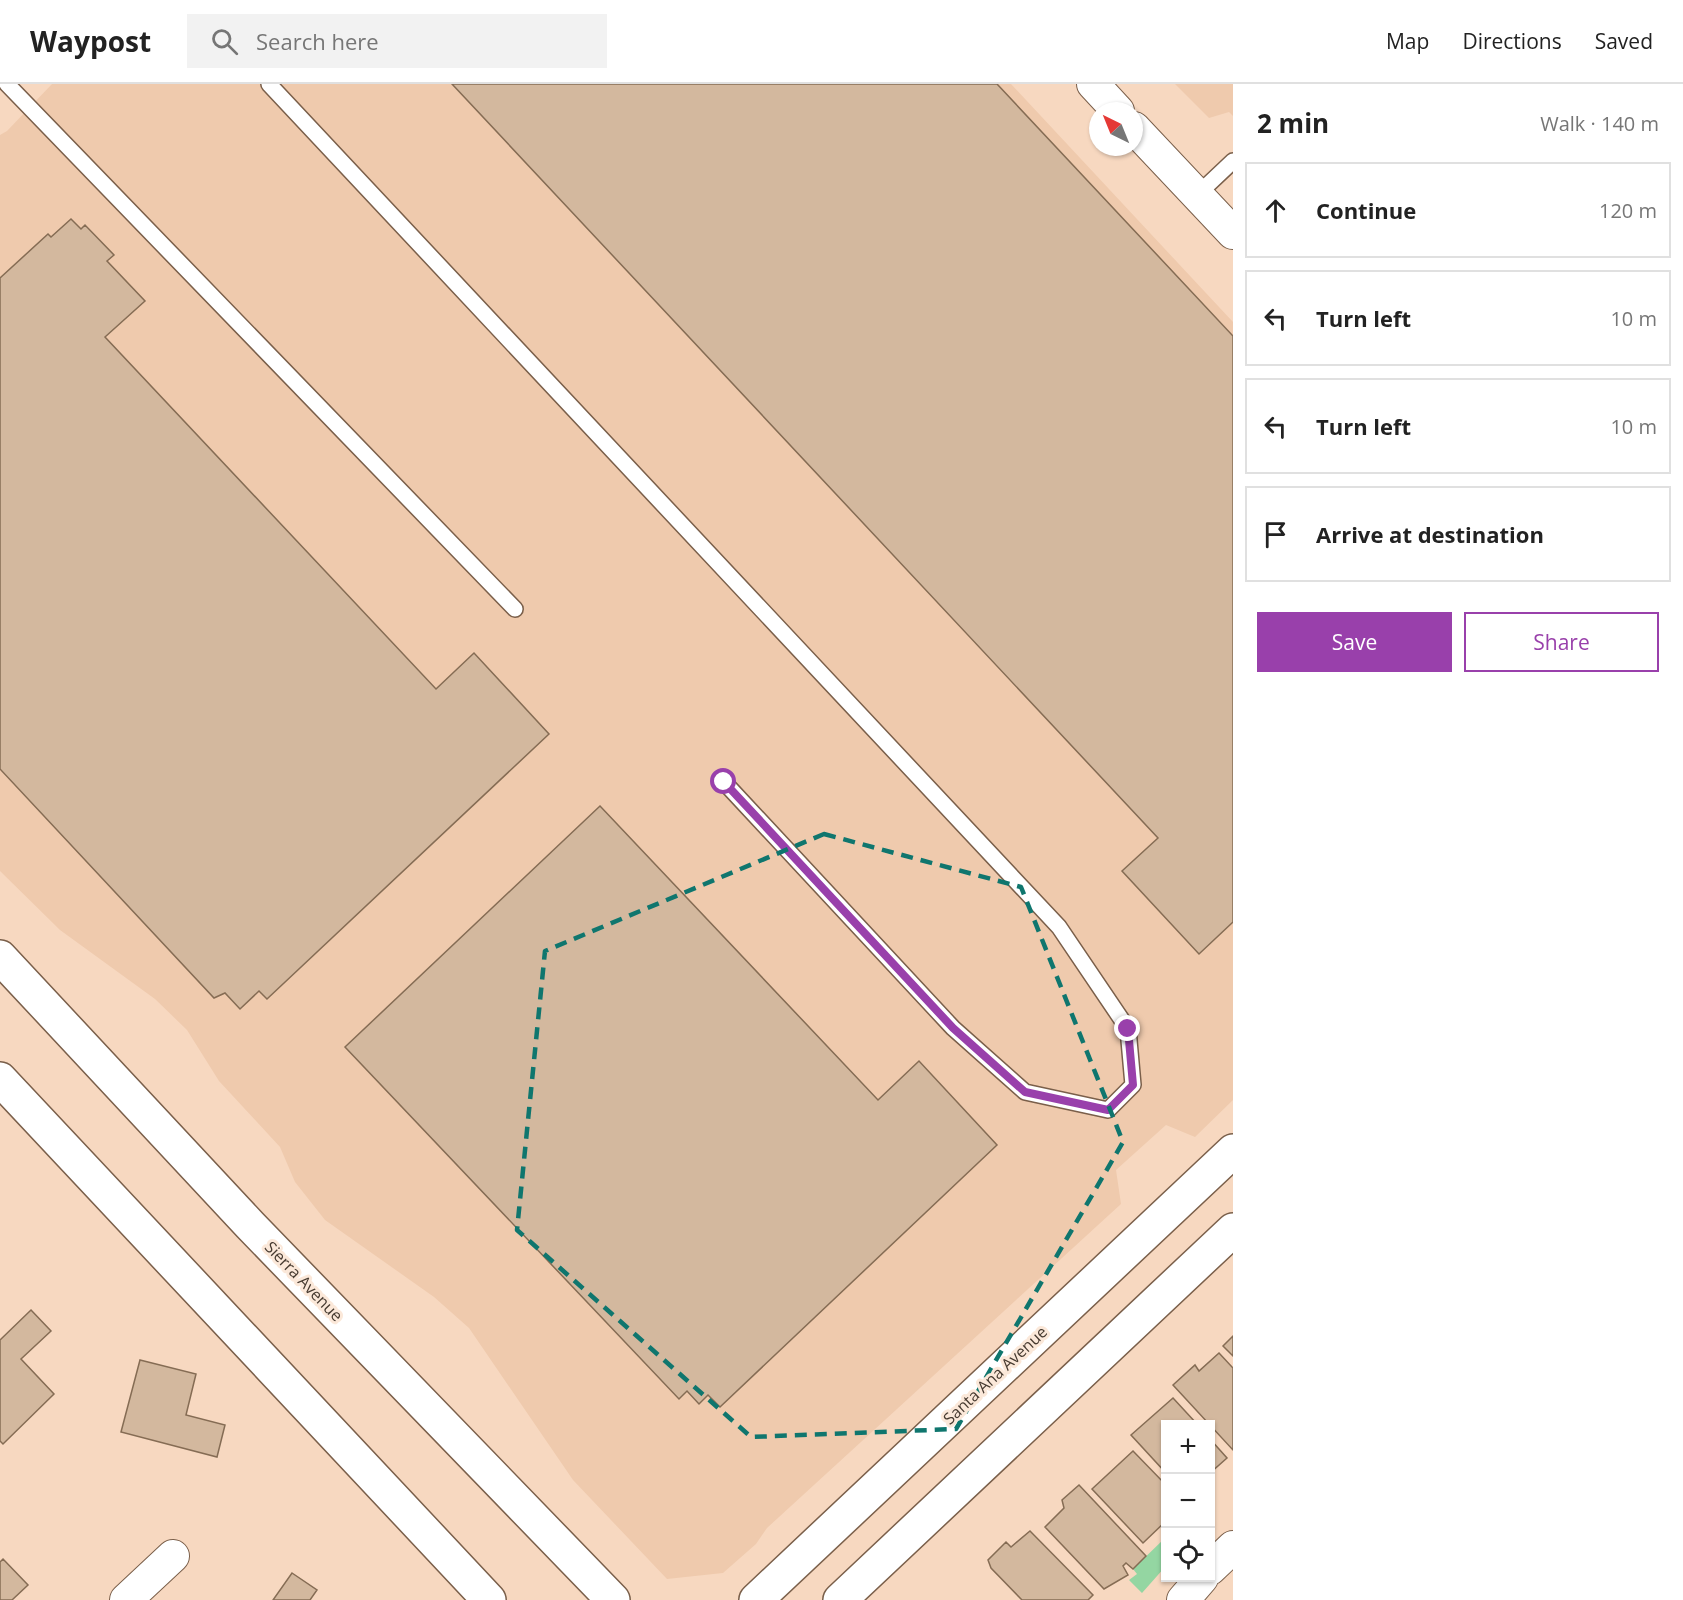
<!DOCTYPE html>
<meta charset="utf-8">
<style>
:root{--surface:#fff;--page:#f2f2f2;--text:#222;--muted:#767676;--line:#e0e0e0;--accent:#9940ab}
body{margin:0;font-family:"Open Sans",sans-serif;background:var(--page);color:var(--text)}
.controls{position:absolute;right:18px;bottom:18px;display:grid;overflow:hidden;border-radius:0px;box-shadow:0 2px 4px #0004}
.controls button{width:54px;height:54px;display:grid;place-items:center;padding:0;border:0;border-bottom:2px solid var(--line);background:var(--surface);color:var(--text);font:30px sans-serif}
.compass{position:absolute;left:1089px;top:18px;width:54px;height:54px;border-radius:50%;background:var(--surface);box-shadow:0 2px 4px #0004;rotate:317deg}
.stop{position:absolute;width:18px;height:18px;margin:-14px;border:4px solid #9940ab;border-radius:50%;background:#fff}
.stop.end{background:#9940ab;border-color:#fff;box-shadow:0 2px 6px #0008}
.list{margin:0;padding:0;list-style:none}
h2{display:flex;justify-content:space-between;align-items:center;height:78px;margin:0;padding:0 24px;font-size:26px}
h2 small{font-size:20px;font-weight:400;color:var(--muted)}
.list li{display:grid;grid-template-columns:39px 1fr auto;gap:18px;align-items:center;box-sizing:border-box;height:96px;margin:0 12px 12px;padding:0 12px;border:2px solid var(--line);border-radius:0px}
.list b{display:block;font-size:22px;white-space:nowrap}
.list em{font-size:20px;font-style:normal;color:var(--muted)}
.actions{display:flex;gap:12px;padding:18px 24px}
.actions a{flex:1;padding:14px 0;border:2px solid var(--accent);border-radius:0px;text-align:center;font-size:21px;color:var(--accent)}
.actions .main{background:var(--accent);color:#fff}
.icon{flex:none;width:33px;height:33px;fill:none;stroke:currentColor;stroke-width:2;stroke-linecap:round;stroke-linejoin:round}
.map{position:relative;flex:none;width:1233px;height:1516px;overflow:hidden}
header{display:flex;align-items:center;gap:36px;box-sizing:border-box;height:84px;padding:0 30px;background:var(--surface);border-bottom:2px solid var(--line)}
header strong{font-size:28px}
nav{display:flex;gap:33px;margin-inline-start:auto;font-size:21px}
.search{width:420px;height:54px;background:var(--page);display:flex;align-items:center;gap:15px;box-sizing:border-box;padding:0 21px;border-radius:0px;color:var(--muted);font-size:22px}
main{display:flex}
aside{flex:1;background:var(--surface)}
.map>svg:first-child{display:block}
.built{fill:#efcaad}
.green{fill:#94d6a2}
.building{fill:#d3b89e;stroke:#856c54;stroke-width:1.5}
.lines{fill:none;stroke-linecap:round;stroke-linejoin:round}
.lane-casing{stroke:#7a5f4a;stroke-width:18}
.street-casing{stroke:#7a5f4a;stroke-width:34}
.secondary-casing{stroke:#7a5f4a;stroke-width:36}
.primary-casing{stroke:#7a5f4a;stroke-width:36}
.lane{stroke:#fff;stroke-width:15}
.street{stroke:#fff;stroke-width:32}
.secondary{stroke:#fff;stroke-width:33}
.primary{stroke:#fff;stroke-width:33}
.route{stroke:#9940ab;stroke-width:8}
.marked{fill:none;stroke:#0f766e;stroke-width:4.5;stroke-dasharray:12 8;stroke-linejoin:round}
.labels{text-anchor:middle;stroke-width:6;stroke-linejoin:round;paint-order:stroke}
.street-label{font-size:16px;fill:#463a30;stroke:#fbe8d9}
</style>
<header>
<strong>Waypost</strong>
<div class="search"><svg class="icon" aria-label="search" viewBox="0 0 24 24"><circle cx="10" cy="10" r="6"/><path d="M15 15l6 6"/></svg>Search here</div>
<nav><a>Map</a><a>Directions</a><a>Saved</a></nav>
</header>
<main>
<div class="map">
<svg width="1233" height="1516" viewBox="0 0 1233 1516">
<rect width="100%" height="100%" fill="#f7d8c0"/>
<path class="built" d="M52 0H1011L1233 238V1016L1195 1053 1166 1041 1116 1086 1121 1120 767 1444 756 1460 723 1489 667 1495 573 1396 469 1244 434 1213 325 1136 295 1098 280 1063 219 997 187 946 155 915 60 846 0 787V51L7 47Z
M1175 0H1233V32L1229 28 1209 34Z"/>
<path class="green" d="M1165 1454V1483L1142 1509 1129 1496 1137 1490 1133 1485Z"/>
<path class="building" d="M452 0H997L1233 252V838L1199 870 1122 787 1158 754Z
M71 135 81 145 85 141 114 171 107 177 145 217 105 253 436 605 474 569 549 650 267 915 259 907 240 925 225 909 214 914 0 685V194L48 150 51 153Z
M600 722 878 1016 919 977 997 1061 720 1323 708 1311 699 1320 687 1307 679 1315 345 963Z
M31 1226 51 1247 21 1275 54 1310 3 1360 0 1357V1256Z
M1233 1252V1272L1223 1262Z
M1219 1269 1233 1284V1366L1173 1301 1195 1281 1199 1287Z
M140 1276 196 1290 186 1331 225 1341 217 1373 121 1348Z
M1173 1314 1197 1340H1166V1389L1131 1351Z
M1210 1355 1227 1374 1210 1389Z
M1133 1367 1166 1401V1437L1143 1459 1092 1405Z
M1079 1401 1146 1472 1133 1485 1126 1479 1123 1482 1128 1491 1104 1505 1045 1443 1064 1424 1062 1416Z
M1030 1447 1093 1511 1088 1516H1022L991 1484 988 1476 1006 1458 1011 1463Z
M3 1475 28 1501 12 1516H0V1478Z
M292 1489 317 1506 310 1516H273Z"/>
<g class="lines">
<g class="lane-casing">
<path id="lane" d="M7 0 515 525
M269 0 1059 843 1128 945 1133 1001 1108 1026 1025 1008 953 944 724 698
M1197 111 1233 77"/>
</g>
<g class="street-casing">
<path id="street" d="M1093 0 1118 27
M1134 44 1233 149
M1210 1485 1233 1463
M126 1516 173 1472
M1183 1516 1202 1494"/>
</g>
<g class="secondary-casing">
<path id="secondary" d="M756 1516 1233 1067
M840 1516 1233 1146"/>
</g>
<g class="primary-casing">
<path id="primary" d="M0 873 250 1141 613 1516
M0 995 489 1516"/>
</g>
<use href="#lane" class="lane"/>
<use href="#street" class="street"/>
<use href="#secondary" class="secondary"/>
<use href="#primary" class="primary"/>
</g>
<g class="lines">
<path class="route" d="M724 698 953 944 1025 1008 1108 1026 1133 1001 1128 945"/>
</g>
<path class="marked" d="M824 750 1021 803 1123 1058 956 1345 751 1353 517 1146 545 867Z"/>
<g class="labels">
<g class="street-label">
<text transform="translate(304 1197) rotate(46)" y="6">Sierra Avenue</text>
<text transform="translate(995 1291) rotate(-43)" y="6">Santa Ana Avenue</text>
</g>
</g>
</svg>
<div class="controls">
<button>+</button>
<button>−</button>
<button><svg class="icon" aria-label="locate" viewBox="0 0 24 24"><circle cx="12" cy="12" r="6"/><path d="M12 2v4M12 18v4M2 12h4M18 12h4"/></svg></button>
</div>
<svg class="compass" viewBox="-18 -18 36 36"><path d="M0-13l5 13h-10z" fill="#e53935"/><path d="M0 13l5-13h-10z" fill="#767676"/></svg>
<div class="stop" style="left:724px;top:698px"></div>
<div class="stop end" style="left:1128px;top:945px"></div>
</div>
<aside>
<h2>2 min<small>Walk · 140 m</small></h2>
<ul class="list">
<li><svg class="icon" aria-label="ahead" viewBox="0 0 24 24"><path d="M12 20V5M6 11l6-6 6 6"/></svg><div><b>Continue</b></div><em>120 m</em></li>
<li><svg class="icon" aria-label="left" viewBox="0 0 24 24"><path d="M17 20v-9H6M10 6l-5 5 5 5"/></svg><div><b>Turn left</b></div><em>10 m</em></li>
<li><svg class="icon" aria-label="left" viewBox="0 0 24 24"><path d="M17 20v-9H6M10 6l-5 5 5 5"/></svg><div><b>Turn left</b></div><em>10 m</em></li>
<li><svg class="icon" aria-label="arrive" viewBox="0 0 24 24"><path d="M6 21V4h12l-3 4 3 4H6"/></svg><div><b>Arrive at destination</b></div></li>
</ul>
<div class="actions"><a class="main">Save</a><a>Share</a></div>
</aside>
</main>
